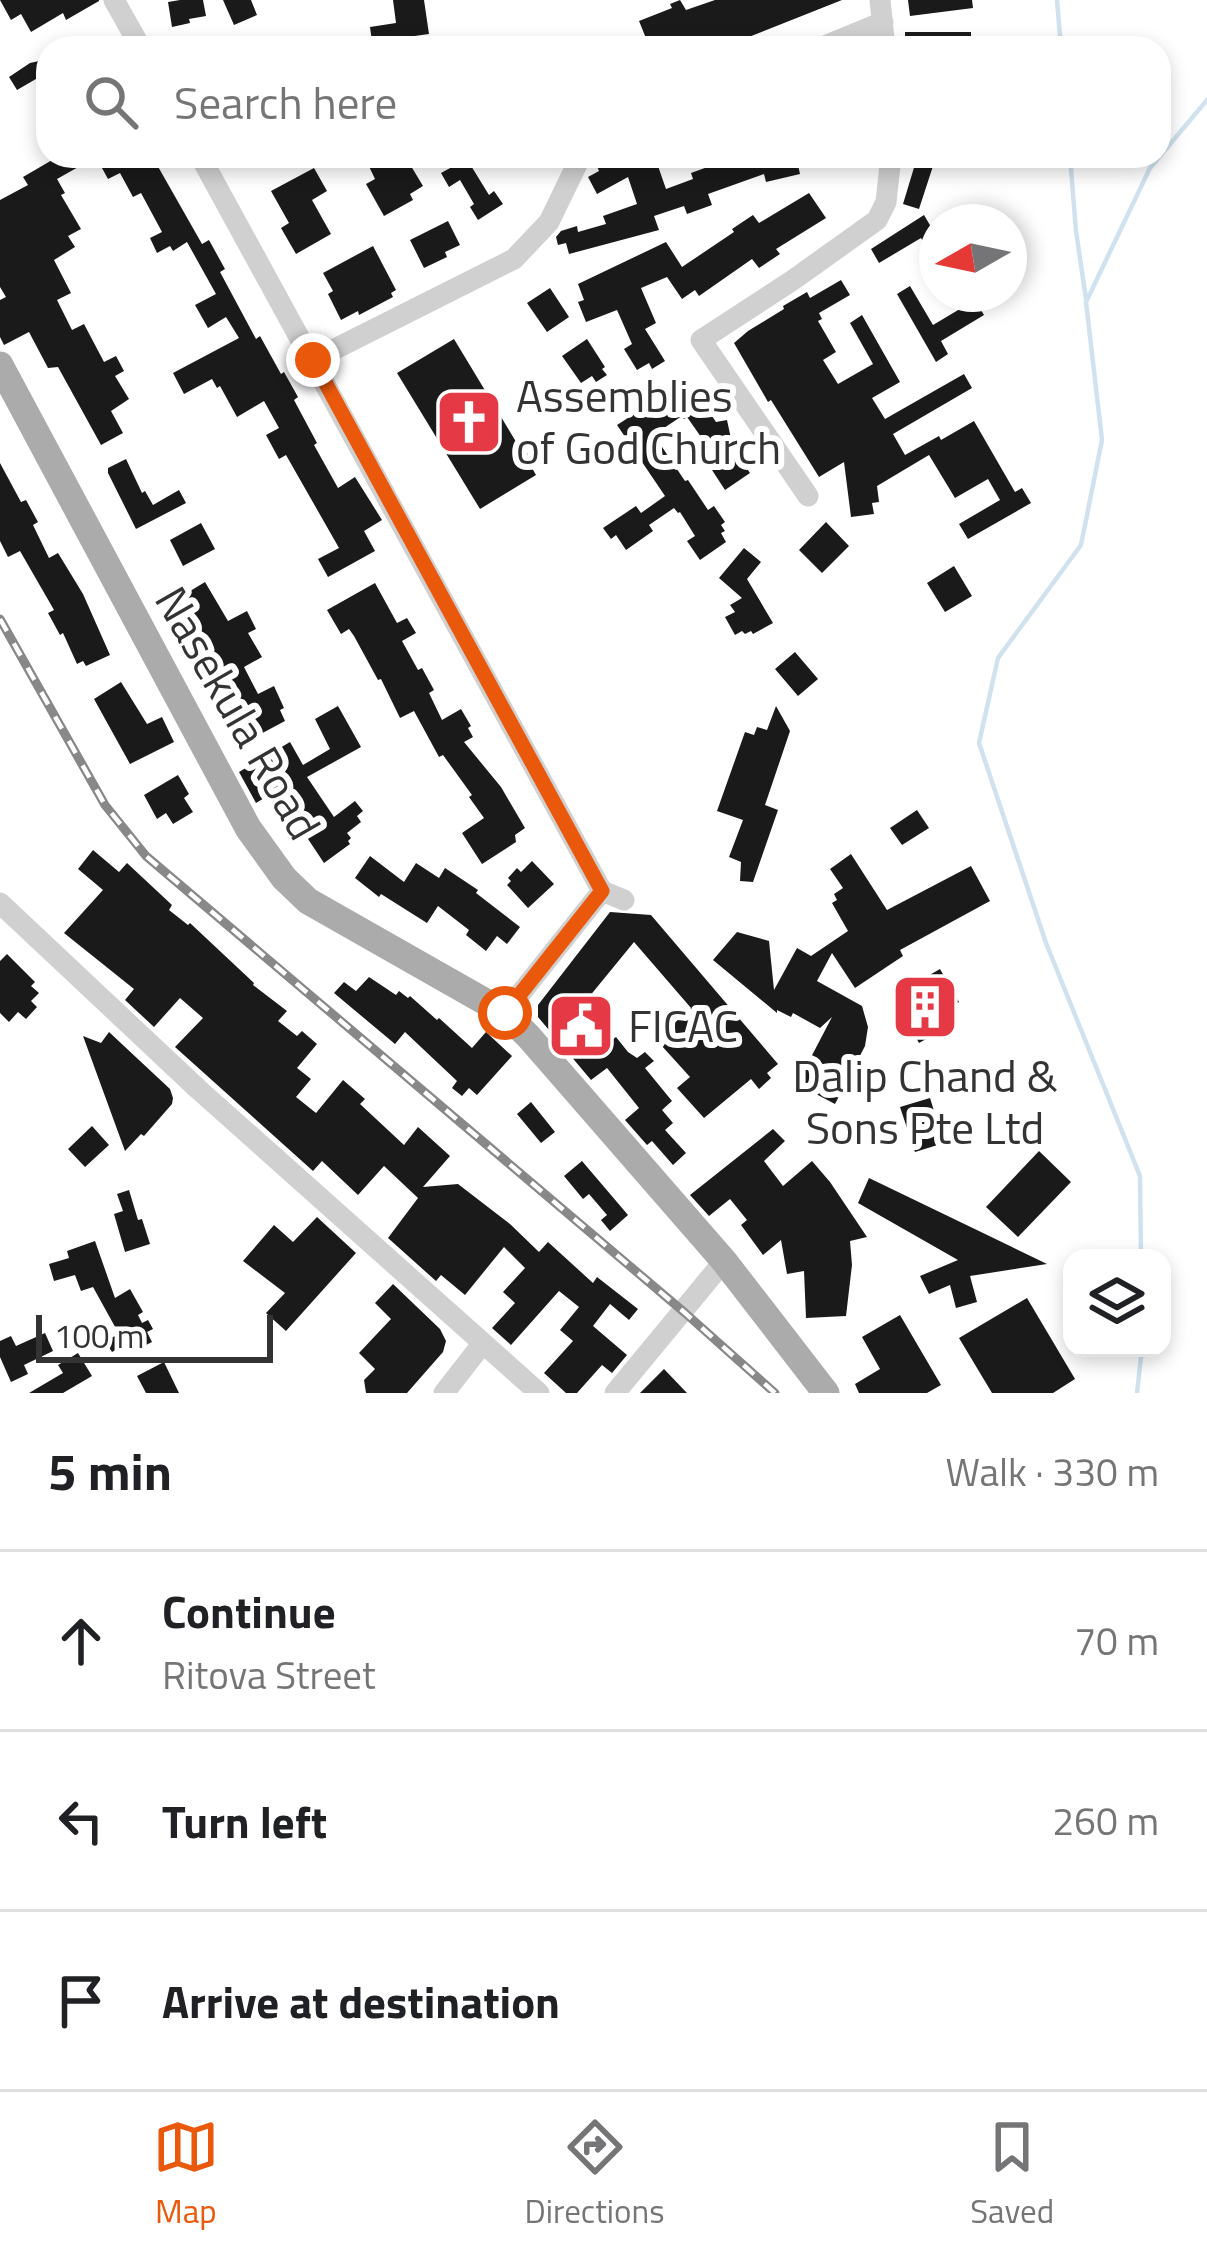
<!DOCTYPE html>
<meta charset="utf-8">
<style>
:root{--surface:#fff;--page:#f6f6f6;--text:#202124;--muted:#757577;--line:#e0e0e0;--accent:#ea580c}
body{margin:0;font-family:"Titillium Web",sans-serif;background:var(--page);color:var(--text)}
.controls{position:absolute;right:36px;bottom:36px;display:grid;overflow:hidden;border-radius:24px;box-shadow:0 6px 18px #0003}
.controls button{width:108px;height:108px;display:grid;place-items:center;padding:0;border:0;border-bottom:3px solid var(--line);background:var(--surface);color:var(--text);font:60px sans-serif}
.compass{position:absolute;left:919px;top:204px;width:108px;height:108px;border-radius:50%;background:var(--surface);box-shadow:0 6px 18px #0003;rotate:261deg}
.scale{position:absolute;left:36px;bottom:30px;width:237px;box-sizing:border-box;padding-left:12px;border:6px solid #333;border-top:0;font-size:33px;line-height:42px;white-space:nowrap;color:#333;-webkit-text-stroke:9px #fff;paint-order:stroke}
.stop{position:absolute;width:36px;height:36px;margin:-27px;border:9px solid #ea580c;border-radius:50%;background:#fff}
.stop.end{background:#ea580c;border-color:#fff;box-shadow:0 3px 12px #0008}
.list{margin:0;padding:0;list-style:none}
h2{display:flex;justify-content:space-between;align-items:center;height:156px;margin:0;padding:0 48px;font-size:51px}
h2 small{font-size:39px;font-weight:400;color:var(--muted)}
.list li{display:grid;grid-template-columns:78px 1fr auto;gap:36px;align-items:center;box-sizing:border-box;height:180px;padding:0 48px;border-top:3px solid var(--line)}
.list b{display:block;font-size:45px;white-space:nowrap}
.list p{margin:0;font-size:39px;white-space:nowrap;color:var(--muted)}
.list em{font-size:39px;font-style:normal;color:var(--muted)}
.icon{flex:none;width:66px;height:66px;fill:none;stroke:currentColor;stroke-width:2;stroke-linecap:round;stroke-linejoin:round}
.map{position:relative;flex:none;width:1207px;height:1393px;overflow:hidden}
.search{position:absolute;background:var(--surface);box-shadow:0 6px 18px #0003;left:36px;right:36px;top:36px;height:132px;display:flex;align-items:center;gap:30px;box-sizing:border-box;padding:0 42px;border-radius:36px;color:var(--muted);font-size:45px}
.sheet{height:696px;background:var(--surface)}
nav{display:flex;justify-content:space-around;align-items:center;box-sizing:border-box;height:168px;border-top:3px solid var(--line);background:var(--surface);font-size:33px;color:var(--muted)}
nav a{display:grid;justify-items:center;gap:6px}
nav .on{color:var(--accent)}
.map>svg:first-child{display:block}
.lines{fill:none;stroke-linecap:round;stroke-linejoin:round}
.stream{stroke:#cfe2ee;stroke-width:4.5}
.building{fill:#1a1a1a}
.minor{stroke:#d0d0d0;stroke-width:21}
.major{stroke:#ababab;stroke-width:27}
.rail-casing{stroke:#888;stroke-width:9}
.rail{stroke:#fff;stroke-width:4.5;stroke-dasharray:14;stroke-linecap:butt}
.route{stroke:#ea580c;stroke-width:15}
.labels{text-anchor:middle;stroke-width:12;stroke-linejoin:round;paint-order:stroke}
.poi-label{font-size:45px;fill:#333;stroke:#fff;text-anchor:start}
.street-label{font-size:45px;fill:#333;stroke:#fff}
</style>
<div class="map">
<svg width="1207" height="1393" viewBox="0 0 1207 1393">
<rect width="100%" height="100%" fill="#fff"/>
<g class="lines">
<path class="stream" d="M1057 0 1061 48
M1070 156 1076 231 1086 299
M1141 1258 1140 1176 1046 943 979 743 998 658 1081 545 1102 440 1086 302 1150 168 1207 100
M1137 1393 1142 1348"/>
</g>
<path class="building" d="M0 0H99V1L66 20 63 13 31 32 21 14 11 20Z
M180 0H203L206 16 189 19 190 23 172 27 168 2Z
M223 0H251L257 15 234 25Z
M393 0H424L429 34 372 42 370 27 396 23Z
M680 0 686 10 715 0H842L721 48H650L639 21 672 8 670 4Z
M908 0H972L973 8 910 16Z
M905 32H971V48H905Z
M48 59V72L17 90 9 77 30 63Z
M59 156H152L202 244 209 240 225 269 220 272 256 339 260 336 281 374 284 372 298 397 294 400 317 443 314 445 338 488 355 477 382 520 364 531 375 551 328 577 318 559 339 548 286 455 279 459 266 435 279 428 264 401 237 417 220 386 217 388 212 379 184 394 173 373 239 338 226 317 208 328 195 305 216 294 187 242 173 251 170 246 157 253 150 238 162 232 141 193 133 197 120 173 108 179 96 157 57 179 65 193 61 195 81 229 68 236 75 247 54 260 71 293 57 300 72 330 84 324 104 362 116 356 124 371 115 376 129 399 111 411 123 433 101 445 58 367 48 368 29 332 4 345 0 337V300L6 297 0 287V200L28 185 23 177Z
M364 156H405L423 186 410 194 413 200 384 216 366 184 375 179Z
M445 156H465L489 195 494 191 503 204 478 220 470 207 474 204 460 180 449 187 441 173 452 167Z
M611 156H682L658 166 666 189 693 179 691 173 738 156H796L800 174 766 182 764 174 708 194 712 205 687 214 684 206 654 216 659 230 569 254 566 243 558 245 556 237 561 231 577 226 578 232 606 224 603 216 637 204 628 177 597 194 588 177 599 171 596 164Z
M916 161 933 166 919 209 903 204Z
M314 168 327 191 312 200 331 234 296 254 281 228 289 223 271 191Z
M809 193 826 218 776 249 780 254 759 268 752 259 699 296 695 290 682 299 667 277 641 288 656 323 645 329 665 361 652 369 649 363 637 370 624 349 632 344 617 310 586 322 578 302 584 300 578 284 666 242 682 267 734 232 732 229 753 215 759 223Z
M924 215 937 237V266L921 238 879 263 871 249Z
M448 221 460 245 445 252 447 257 424 268 410 240Z
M373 246 396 290 391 293 393 297 359 315 358 311 341 320 328 294 333 291 323 273Z
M841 280 850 295 819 313 822 319 818 321 836 352 823 360 838 384 873 364 850 323 862 315 900 382 872 398 885 419 964 374 972 388 893 434 905 455 939 436 941 440 974 421 1015 492 1022 488 1031 503 968 539 959 524 1000 500 988 479 955 498 929 455 877 486 879 502 872 503 874 514 851 517 844 462 819 477 771 400 768 402 734 343 748 331 784 309 783 306 807 292 810 298Z
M910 286 933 325 975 300 984 315 941 341 948 354 936 362 897 294Z
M550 288 569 317 547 332 527 303Z
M454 339 524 455 540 446 548 459 532 468 536 475 480 509 397 373Z
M587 339 605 367 602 369 607 375 596 382 592 376 581 383 562 356Z
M675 383 681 392 691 385 716 422 727 420 733 448 750 473 725 490 712 470 720 464 687 417 684 419 682 416 661 430 666 436 658 441 685 481 688 480 708 510 714 506 725 522 721 525 725 531 721 533 726 542 700 560 687 541 695 536 680 512 678 513 674 508 649 525 653 531 626 550 616 535 611 539 603 528 636 506 641 513 665 496 617 425 631 416 629 413Z
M126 459 142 493 145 491 153 505 179 490 186 503 136 529 108 473V468Z
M0 463 21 502 26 500 38 522 33 525 49 558 58 553 83 594 110 655 86 666 83 661 77 664 63 633 60 635 48 613 54 610 20 551 8 557 0 541Z
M826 522 849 546 822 573 799 550Z
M201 523 215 549 183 566 170 540Z
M744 548 761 562 747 579 773 623 753 634 751 631 745 634 742 631 735 635 725 617 735 612 730 605 742 598 719 578Z
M954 566 972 596 945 612 927 583Z
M205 582 228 621 247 611 256 629 248 633 262 657 244 667 258 694 274 686 284 708 280 710 285 721 242 744 208 677 219 671 201 635 203 634 182 596Z
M375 583 397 623 407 618 416 633 402 641 418 670 422 668 434 690 429 693 442 720 461 709 471 726 468 728 473 737 464 742 501 787 525 828 515 835 516 842 482 864 462 833 484 818 469 797 472 795 443 755 439 757 414 711 400 718 381 679 378 680 354 636 349 629 341 634 327 610Z
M795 652 818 679 798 696 775 669Z
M121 682 147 724 162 717 174 742 130 764 94 699Z
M338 706 361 747 307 777 334 817 355 801 363 811 357 816 361 822 347 833 351 838 348 841 350 844 324 863 276 791 256 803 239 772 290 742 303 765 330 749 315 719Z
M776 706 790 731 765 805 778 810 753 882 740 881 741 862 729 857 743 820 717 811 745 732 754 735 757 727 767 730Z
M178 775 189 794 184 798 193 812 173 824 166 813 157 819 144 795Z
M917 810 929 828 902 845 890 828Z
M93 850 119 872 127 863 172 905 169 910 188 925 190 923 254 983 253 985 287 1011 278 1021 297 1036 302 1031 317 1044 297 1068 311 1079 296 1097 316 1113 343 1080 365 1099 360 1104 404 1145 418 1127 450 1156 423 1187 458 1184 510 1224 539 1252 548 1242 593 1283 597 1277 638 1309 629 1320 610 1304 593 1326 627 1355 612 1373 602 1365 577 1393H566L544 1373 573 1341 560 1330 579 1307 559 1291 511 1345 492 1328 515 1303 503 1292 525 1268 504 1247 465 1295 441 1275 436 1281 388 1238 418 1198 384 1166 358 1195 322 1161 313 1171 175 1047 203 1018 180 998 154 1027 125 1000 134 989 64 933 103 890 78 869Z
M851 854 887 910 971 866 990 901 900 950 903 956 855 988 832 953 817 981 862 1006 868 1027 865 1046 835 1104 797 1084 832 1017 820 1028 793 1013 791 1017 777 1010V1013L713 960 737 932 769 941 774 990 797 948 811 956 848 931 832 903 837 900 834 894 843 888 830 869Z
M370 856 404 882 416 863 439 878 445 868 478 890 476 893 520 927 507 944 497 936 486 951 466 935 469 930 438 906 427 923 381 894 379 897 355 878Z
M532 861 554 884 528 908 507 885 511 881 508 878 517 868 521 872Z
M610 912 651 915 778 1064 767 1073 771 1078 759 1089 751 1079 704 1118 677 1088 690 1077 661 1045 672 1035 669 1028 691 1008 634 942 580 1008 608 1043 616 1037 628 1052 637 1058 645 1052 654 1061 645 1068 672 1101 662 1110 673 1123 665 1130 686 1153 673 1165 652 1141 647 1145 625 1120 639 1108 607 1068 591 1080 538 1017V1005Z
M7 954 35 982 31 986 39 993 31 1001 37 1007 26 1019 18 1012 9 1022 0 1013V961Z
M940 969 959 1002 943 1011 951 1025 919 1043 893 996Z
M369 977 396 995 399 991 408 998 410 996 437 1020 439 1018 472 1048 486 1032 512 1056 477 1095 469 1088 462 1096 452 1088 457 1081 405 1032 395 1044 334 993 344 982 356 991Z
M109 1032 170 1089 173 1098 172 1104 144 1136 141 1134 125 1151 83 1036 101 1043Z
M930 1098 944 1143 915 1152 900 1107Z
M531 1102 555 1132 541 1143 517 1114Z
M92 1126 109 1145 85 1167 68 1149Z
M773 1129 785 1141 764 1161 783 1186 812 1161 830 1182 867 1237 850 1241 852 1265 846 1316 806 1318 804 1271 787 1274 781 1240 763 1255 741 1225 747 1220 730 1199 709 1216 690 1195Z
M1039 1151 1071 1182 1018 1237 986 1207Z
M582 1161 628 1215 610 1231 601 1220 607 1215 589 1194 583 1199 564 1176Z
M869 1178 1010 1246 1047 1264 970 1276 977 1302 956 1308 950 1285 929 1294 920 1276 958 1260 858 1203Z
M129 1190 138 1220 142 1219 150 1244 125 1252 114 1214 123 1211 117 1194Z
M317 1217 356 1253 286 1331 266 1313 285 1293 243 1261 274 1225 293 1242Z
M95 1241 115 1298 130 1289 143 1312 138 1315 142 1323 148 1320 153 1329 147 1332 152 1342 132 1352 126 1344 112 1352 105 1341 119 1334 93 1287 81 1291 75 1275 54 1281 49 1264 69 1258 67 1251Z
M393 1284 440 1329 446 1341 443 1352 407 1393H366L364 1380 375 1369 359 1353 391 1319 375 1303Z
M1027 1298 1075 1379 1053 1393H992L959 1338Z
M900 1315 941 1385 927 1393H859L855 1384 880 1369 862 1337Z
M45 1333 53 1351 24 1365 28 1374 11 1382 0 1357V1341L11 1336 16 1346Z
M78 1353 92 1376 63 1393H29L63 1373 58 1365Z
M164 1362 179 1393H146L137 1376Z
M664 1369 687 1393H640Z"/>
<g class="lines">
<path class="minor" d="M114 0 141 48
M880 0 885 48
M820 48 883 22
M200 156 602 891 624 900
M313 360 514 259 549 222 581 156
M808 496 701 340 793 280 877 220 886 202 891 156
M0 903 198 1089 539 1393
M505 1013 602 891
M444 1393 483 1343
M615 1393 724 1261"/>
<path class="major" d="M0 365 248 828 284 878 308 901 505 1013 529 1037 724 1261 826 1393"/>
<g class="rail-casing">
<path id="rail" d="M0 619 105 805 146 856 684 1312 775 1393"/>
</g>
<use href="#rail" class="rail"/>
</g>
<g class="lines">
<path class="route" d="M313 360 602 891 505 1013"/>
</g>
<defs>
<g id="church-square" transform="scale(3.45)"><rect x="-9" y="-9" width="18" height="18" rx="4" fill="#e63946" stroke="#fff"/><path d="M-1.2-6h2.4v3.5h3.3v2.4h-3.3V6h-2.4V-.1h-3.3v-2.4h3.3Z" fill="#fff"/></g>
<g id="building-square" transform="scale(3.45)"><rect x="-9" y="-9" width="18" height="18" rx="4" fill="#e63946" stroke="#fff"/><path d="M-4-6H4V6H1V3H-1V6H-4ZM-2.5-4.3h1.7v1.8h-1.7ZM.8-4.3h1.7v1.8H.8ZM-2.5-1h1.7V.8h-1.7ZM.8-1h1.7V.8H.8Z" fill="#fff"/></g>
<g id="civic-square" transform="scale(3.45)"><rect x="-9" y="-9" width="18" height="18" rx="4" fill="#e63946" stroke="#fff"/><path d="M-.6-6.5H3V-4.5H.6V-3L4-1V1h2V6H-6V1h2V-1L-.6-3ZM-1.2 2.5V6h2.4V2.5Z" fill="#fff"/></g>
</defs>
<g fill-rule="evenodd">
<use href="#church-square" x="469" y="422"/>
<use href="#building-square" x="925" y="1007"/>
<use href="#civic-square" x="581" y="1026"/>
</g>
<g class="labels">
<g class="poi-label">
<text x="516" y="412">Assemblies<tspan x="516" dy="52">of God Church</tspan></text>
<text x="628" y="1042">FICAC</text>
<text x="925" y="1092" text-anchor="middle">Dalip Chand &amp;<tspan x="925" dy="52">Sons Pte Ltd</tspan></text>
</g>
<g class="street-label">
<text transform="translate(238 713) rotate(60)" y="16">Nasekula Road</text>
</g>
</g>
</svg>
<div class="controls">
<button><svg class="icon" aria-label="layers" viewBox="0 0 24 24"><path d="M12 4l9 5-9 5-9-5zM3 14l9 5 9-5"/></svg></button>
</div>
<svg class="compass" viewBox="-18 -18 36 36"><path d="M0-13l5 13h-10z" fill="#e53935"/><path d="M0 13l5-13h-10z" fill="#757577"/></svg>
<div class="scale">100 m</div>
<div class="stop" style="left:505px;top:1013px"></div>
<div class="stop end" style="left:313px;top:360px"></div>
<div class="search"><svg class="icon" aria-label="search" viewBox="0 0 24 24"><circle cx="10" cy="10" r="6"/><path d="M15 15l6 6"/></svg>Search here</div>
</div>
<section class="sheet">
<h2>5 min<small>Walk · 330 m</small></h2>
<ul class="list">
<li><svg class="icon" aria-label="ahead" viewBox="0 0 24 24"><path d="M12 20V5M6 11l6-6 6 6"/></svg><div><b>Continue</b><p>Ritova Street</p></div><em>70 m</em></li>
<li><svg class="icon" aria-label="left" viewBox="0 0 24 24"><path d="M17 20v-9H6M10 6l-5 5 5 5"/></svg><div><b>Turn left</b></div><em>260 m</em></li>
<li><svg class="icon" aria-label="arrive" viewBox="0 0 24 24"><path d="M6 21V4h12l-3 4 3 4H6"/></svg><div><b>Arrive at destination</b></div></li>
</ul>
</section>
<nav>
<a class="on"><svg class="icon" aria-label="map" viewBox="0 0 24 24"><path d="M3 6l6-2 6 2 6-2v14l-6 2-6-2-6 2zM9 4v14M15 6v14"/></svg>Map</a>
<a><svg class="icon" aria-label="directions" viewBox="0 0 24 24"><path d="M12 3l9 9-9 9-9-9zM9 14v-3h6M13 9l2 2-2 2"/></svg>Directions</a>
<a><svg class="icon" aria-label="saved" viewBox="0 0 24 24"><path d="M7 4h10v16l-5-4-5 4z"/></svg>Saved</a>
</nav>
